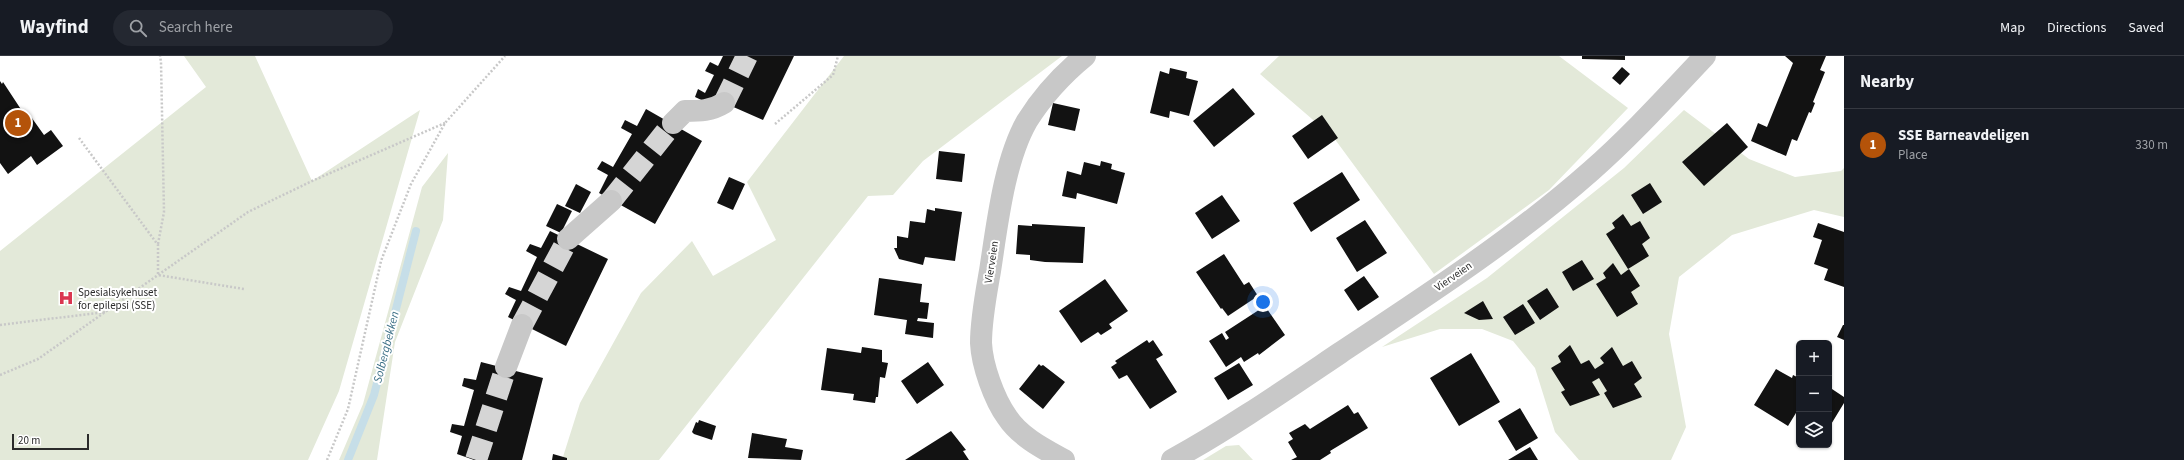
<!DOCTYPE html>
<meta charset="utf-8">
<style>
:root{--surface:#171b24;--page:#242831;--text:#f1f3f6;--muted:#9ea1a6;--line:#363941;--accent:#b45309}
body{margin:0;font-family:"Source Sans 3",sans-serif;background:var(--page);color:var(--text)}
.controls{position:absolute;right:12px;bottom:12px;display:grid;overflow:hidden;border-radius:6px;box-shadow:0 1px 3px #0004}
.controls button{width:36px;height:36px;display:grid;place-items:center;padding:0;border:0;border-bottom:1px solid var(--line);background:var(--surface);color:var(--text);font:20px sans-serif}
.scale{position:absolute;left:12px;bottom:10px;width:77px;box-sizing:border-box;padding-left:4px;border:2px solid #2b2b2b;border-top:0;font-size:11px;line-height:14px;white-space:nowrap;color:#2b2b2b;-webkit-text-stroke:3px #fff;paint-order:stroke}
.you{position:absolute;left:1263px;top:246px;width:14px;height:14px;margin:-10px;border:3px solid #fff;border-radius:50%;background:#1a73e8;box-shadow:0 0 0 6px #1a73e833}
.badge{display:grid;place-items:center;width:26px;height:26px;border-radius:50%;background:var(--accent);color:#fff;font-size:13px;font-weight:700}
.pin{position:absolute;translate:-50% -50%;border:2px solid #fff;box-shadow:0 1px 4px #0006}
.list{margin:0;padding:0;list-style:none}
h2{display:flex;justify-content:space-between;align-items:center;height:52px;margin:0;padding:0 16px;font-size:17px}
h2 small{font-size:13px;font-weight:400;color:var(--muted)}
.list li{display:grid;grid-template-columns:26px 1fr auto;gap:12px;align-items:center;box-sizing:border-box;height:72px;padding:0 16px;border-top:1px solid var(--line)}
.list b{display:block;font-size:15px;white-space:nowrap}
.list p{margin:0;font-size:13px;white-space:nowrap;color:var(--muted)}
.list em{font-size:13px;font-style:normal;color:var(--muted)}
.icon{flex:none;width:22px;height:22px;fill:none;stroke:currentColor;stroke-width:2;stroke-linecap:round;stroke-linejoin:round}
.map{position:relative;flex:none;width:1844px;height:404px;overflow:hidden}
header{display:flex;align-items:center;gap:24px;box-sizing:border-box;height:56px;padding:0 20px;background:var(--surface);border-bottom:1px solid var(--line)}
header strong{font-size:19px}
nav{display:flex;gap:22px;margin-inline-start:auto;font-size:14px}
.search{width:280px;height:36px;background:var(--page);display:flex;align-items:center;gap:10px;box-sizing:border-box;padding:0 14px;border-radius:22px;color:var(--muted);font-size:15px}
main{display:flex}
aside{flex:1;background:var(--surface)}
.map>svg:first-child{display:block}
.green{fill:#e3e9d9}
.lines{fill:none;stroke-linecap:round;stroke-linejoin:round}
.stream{stroke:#c6dee8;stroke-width:8}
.building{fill:#121212}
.minor-tunnel{stroke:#d5d5d5;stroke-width:22;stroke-dasharray:22 11;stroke-linecap:butt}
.path{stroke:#c8c8c8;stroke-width:2.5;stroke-dasharray:2 2;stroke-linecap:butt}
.minor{stroke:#c8c8c8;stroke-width:22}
.labels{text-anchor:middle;stroke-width:4;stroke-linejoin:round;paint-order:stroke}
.street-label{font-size:11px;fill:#2b2b2b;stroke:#fff}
.poi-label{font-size:11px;fill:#2b2b2b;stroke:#fff;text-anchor:start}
.water-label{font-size:12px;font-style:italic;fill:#3f7288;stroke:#fff}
</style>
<header>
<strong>Wayfind</strong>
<div class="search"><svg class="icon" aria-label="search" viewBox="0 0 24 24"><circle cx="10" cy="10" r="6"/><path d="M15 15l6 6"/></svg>Search here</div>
<nav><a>Map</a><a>Directions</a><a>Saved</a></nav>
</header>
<main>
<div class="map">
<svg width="1844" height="404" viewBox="0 0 1844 404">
<rect width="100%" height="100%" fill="#fff"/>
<path class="green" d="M184 0H255L312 125 420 54 339 335 308 404H0V195L206 31Z
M844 0H1062L923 105 893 139 868 140 659 404H562L580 347 641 237 692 185 713 220 776 184 747 126Z
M1279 0H1559L1628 52 1549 134 1434 218 1334 82 1260 18Z
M1684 54 1749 103 1795 121 1841 115 1844 112V161L1814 154 1732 179 1679 221 1669 278 1686 371 1671 404H1579L1555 376 1535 312 1513 285 1482 273H1440L1382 291 1487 222 1624 112Z
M448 97 443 164 395 286 377 404H339L363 348 422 131Z
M1239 389 1253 404H1203L1226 390Z"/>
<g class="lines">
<path class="stream" d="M348 404 374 339 416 175"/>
</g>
<path class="building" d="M723 0H794L763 64 713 42 710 48 695 41 698 33 705 37 714 19 705 15 710 6 718 10Z
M1582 0H1625V4L1582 3Z
M1785 0H1826L1820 14 1825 16 1813 46 1815 47 1811 57 1809 56 1797 85 1792 83 1786 100 1751 85 1758 67 1767 71 1793 7Z
M1622 11 1630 18 1620 29 1612 22Z
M1170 12 1187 16 1186 22 1198 25 1189 60 1170 55 1169 62 1150 57 1160 15 1169 18Z
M0 25 2 28 3 26 26 61 29 58 44 79 51 74 63 90 37 109 31 100 8 118 0 107Z
M1233 32 1255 58 1214 91 1193 65Z
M1053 47 1080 53 1075 75 1048 69Z
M646 53 702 85 655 168 599 137 608 119 597 113 602 105 613 111 632 78 621 72 625 64 637 70Z
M1322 59 1338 82 1308 103 1292 80Z
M1727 67 1748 91 1704 130 1682 106Z
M939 95 965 98 962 126 936 123Z
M1101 105 1112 108 1111 113 1125 117 1117 148 1077 137 1076 143 1062 140 1067 115 1081 119 1084 106 1100 110Z
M1342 116 1360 144 1311 176 1293 147Z
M729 121 745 128 733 154 717 147Z
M1650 127 1662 146 1643 158 1631 139Z
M576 128 591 136 580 157 565 150Z
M1222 139 1240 165 1212 183 1195 157Z
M557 148 572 155 561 177 546 170Z
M935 152 962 156 955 205 925 201 923 209 899 203 894 192H897V180L908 182 910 165 925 167 927 153 935 155Z
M1623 158 1631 170 1640 165 1650 182 1642 188 1649 200 1628 213 1606 178 1615 172 1612 167Z
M1365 164 1387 197 1357 216 1336 182Z
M1818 167 1844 176V231L1824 224 1828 213 1814 208 1822 184 1813 181Z
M1032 168 1085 171 1083 207 1045 206 1030 204V199L1016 198 1018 169 1032 170Z
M550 175 608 203 566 290 508 261 516 244 505 238 509 231 521 235 537 201 526 195 530 188 541 192Z
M1224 198 1244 229 1249 226 1258 240 1228 260 1222 252 1221 253 1196 216Z
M1582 204 1594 223 1573 235 1562 216Z
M1613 207 1621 219 1629 213 1640 230 1631 236 1638 248 1617 261 1596 228 1606 222 1603 217Z
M1364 220 1379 241 1358 255 1344 234Z
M879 222 922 228 920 246 929 247 927 263 918 262 917 265 934 267 933 282 905 278 907 264 874 259Z
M1105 223 1128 255 1109 268 1112 272 1101 279 1098 276 1081 287 1059 255Z
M1547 232 1559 251 1540 264 1527 245Z
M1483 245 1493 263 1479 264 1464 257Z
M1523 248 1535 267 1515 279 1503 261Z
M1265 250 1285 279 1259 299 1258 297 1244 306 1241 301 1226 311 1209 285 1222 277 1226 284 1229 282 1225 276Z
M1843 269H1844V284L1837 281Z
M1147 284 1149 287 1153 284 1163 299 1156 303 1177 336 1150 353 1127 319 1119 323 1111 311 1117 307 1115 305Z
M1570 289 1581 308 1589 304 1595 313 1604 307 1600 302 1612 291 1623 310 1632 305 1642 322 1634 328 1642 341 1613 352 1604 337 1607 335 1599 322 1592 326 1600 339 1570 350 1561 336 1565 334 1551 312 1561 306 1558 300Z
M862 291 882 294V306L888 307 885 322 880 321 878 341H876L875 347 853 344 854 338 821 334 827 292 861 297Z
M1471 297 1500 346 1459 370 1430 322Z
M481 306 543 322 522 404H474L457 398 462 380 450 376 452 368 464 370 474 334 462 330 464 322 476 324Z
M928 306 944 329 917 348 901 325Z
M1239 307 1253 329 1228 344 1214 322Z
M1039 308 1041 310 1043 309 1065 326 1043 353 1019 333Z
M1776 313 1792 322 1793 319 1799 322V352L1788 370 1754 349Z
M1829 331 1844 341V347L1830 370Z
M1348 349 1354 358 1358 356 1368 372 1330 395 1331 397 1320 404H1291L1297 401 1288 386 1293 383 1289 377 1305 368 1310 373Z
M1520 352 1538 382 1516 395 1498 365Z
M699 364 716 370 712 384 694 378 692 376 696 366 698 367Z
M951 375 966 394 963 395 969 404H905Z
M752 377 787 383 785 391 803 394 801 404 748 402Z
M1530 391 1538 404H1508Z
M553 398 567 402V404H552Z"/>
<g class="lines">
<path class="minor-tunnel" d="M724 47 747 0
M611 145 673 67
M522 269 568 183
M476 404 506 311"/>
<path class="path" d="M775 68 833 19 838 0
M79 82 158 189V219L244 233
M158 188 164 156 161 6 160 0
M0 269 105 256
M0 319 38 303 248 156 312 125 445 67
M327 404 348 353 381 205 411 128 445 67 505 0"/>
<path class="minor" d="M673 67 685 55C700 55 711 55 724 47
M568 183 611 145
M506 311 522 269
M1064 404C1044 393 1020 381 1007 361 994 343 982 309 981 287 981 263 986 238 990 215 997 170 1004 105 1027 65 1042 41 1063 18 1085 0
M1172 404C1230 372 1285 334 1340 297 1426 240 1514 183 1591 115 1632 79 1668 39 1705 0"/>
</g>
<defs>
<g id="hospital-bare" transform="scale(1.2)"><path d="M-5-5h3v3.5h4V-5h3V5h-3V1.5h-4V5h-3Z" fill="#da3650" stroke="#fff" stroke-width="2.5" paint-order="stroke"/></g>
</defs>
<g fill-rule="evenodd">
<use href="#hospital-bare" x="66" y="242"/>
</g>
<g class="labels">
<g class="street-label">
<text transform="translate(991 206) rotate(-81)" y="4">Vierveien</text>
<text transform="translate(1453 220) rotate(-35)" y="4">Vierveien</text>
</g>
<g class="poi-label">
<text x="78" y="240">Spesialsykehuset<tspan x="78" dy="13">for epilepsi (SSE)</tspan></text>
</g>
<g class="water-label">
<text transform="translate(386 291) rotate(-76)" y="4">Solbergbekken</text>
</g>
</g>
</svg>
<div class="controls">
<button>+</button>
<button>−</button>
<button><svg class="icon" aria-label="layers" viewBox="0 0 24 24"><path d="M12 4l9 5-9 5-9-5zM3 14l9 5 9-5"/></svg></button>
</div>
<div class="scale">20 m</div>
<div class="you"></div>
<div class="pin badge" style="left:18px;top:67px">1</div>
</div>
<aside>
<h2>Nearby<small></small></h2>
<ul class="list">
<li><span class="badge">1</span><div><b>SSE Barneavdeligen</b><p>Place</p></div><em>330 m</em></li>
</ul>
</aside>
</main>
